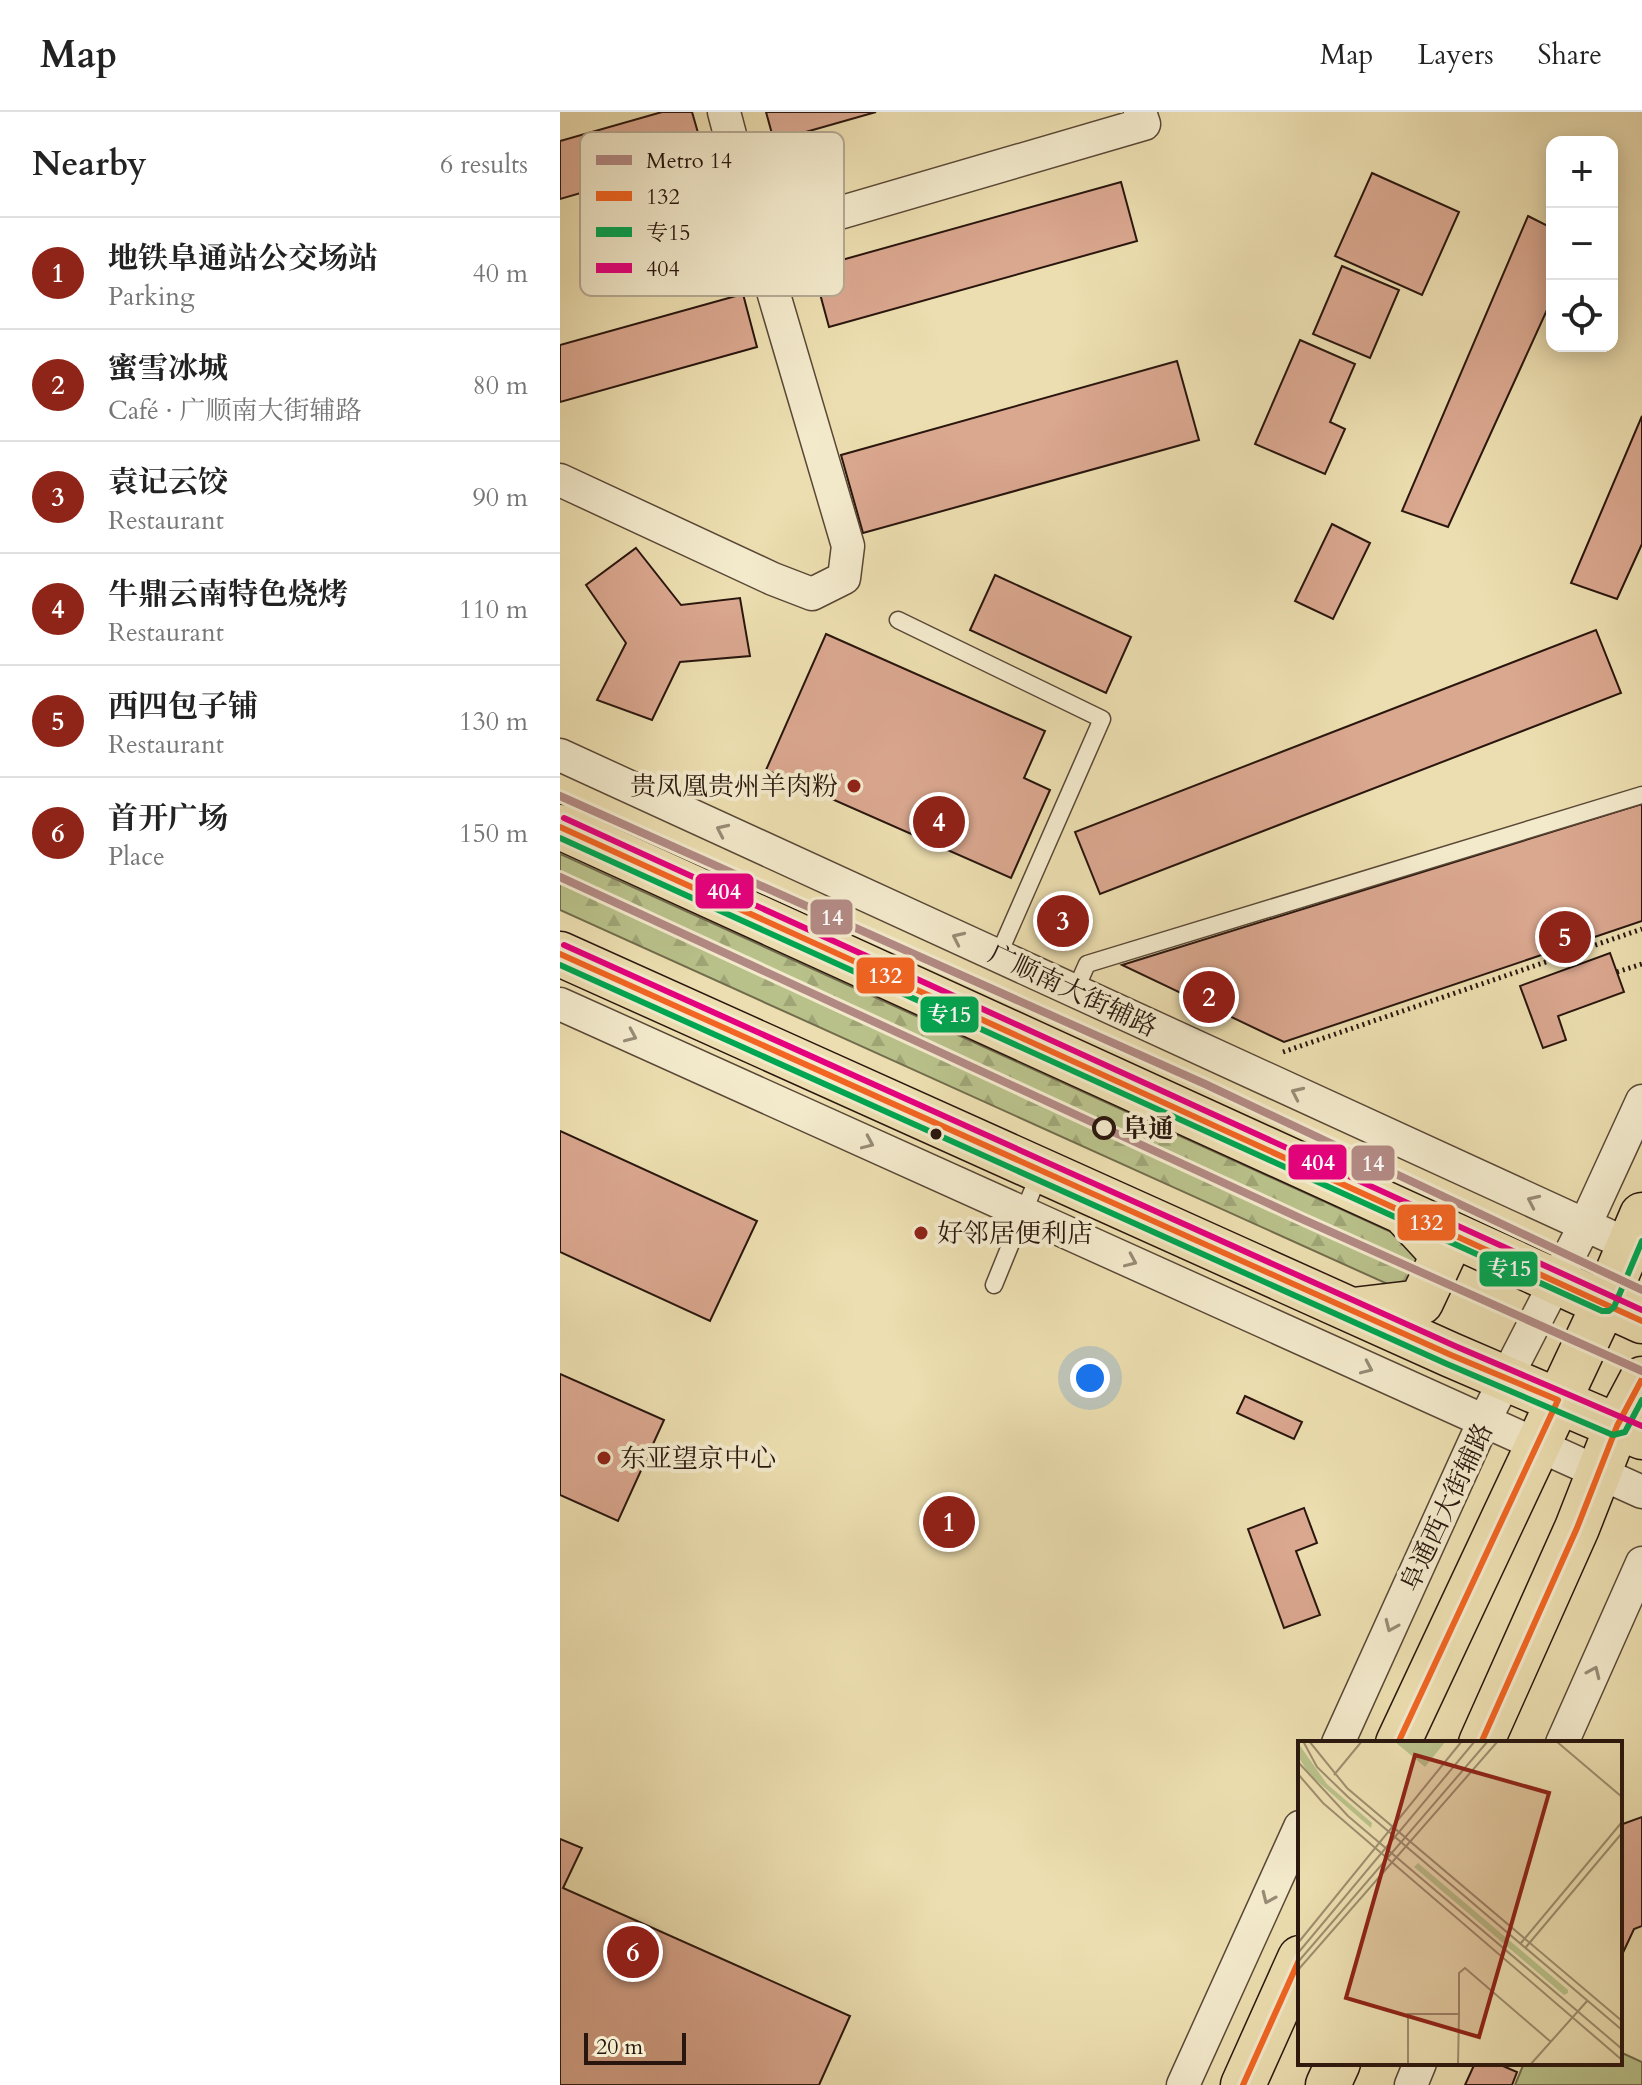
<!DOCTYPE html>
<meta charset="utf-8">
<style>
:root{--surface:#fff;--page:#f6f6f6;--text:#222;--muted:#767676;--line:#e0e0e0;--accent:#8f2418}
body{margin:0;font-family:Cardo,"Noto Serif SC",serif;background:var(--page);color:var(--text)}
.controls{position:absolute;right:24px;top:24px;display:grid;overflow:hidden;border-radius:16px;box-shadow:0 4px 20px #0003}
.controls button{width:72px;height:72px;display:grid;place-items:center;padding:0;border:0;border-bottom:2px solid var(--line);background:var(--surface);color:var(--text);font:40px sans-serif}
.scale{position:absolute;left:24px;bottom:20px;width:102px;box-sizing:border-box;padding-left:8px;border:4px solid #29160e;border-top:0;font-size:22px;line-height:28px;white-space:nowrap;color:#29160e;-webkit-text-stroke:6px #f3eacc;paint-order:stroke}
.you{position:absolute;left:530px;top:1266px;width:28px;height:28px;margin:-20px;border:6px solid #fff;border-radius:50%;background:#1a73e8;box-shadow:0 0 0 12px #1a73e833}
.badge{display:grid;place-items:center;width:52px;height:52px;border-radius:50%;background:var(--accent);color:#fff;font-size:26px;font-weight:700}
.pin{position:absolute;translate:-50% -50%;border:4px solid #fff;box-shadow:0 2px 8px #0006}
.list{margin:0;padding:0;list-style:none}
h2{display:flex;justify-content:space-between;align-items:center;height:104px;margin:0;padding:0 32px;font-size:34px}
h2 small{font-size:26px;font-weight:400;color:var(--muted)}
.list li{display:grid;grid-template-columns:52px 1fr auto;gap:24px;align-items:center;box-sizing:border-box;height:112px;padding:0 32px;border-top:2px solid var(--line)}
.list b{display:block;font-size:30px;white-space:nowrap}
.list p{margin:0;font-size:26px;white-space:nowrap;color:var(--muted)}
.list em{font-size:26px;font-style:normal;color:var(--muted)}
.icon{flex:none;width:44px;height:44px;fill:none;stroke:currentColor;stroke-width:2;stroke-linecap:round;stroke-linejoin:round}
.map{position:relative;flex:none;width:1082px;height:1973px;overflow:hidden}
header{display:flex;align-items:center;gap:48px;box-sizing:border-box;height:112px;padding:0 40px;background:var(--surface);border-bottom:2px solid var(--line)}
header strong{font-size:38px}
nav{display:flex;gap:44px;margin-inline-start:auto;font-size:28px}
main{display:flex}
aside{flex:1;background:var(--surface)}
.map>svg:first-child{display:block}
.forest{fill:url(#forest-firs);stroke:#716c4c;stroke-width:2}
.pitch{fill:#b9c18a;stroke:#716c4c;stroke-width:2}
.building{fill:#daa78f;stroke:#29160e;stroke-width:2}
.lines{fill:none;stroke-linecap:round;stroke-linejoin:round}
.lane-casing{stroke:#5a4836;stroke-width:19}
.street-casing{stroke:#5a4836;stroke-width:35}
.primary-casing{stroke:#29160e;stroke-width:47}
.path{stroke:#29160e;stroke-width:5;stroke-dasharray:2 4;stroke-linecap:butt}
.lane{stroke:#f3eacc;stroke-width:16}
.street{stroke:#f3eacc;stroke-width:32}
.primary{stroke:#ecdeb0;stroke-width:44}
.bus-1-casing{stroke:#f3eacc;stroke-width:12}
.bus-2-casing{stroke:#f3eacc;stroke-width:12}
.bus-3-casing{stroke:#f3eacc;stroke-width:12}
.bus-1{stroke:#f26522;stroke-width:6}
.bus-2{stroke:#00a651;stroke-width:6}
.bus-3{stroke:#e5007d;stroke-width:6}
.metro-1-casing{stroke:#f3eacc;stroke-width:14}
.metro-1{stroke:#b28a84;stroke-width:8}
.oneway{stroke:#988b76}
.poi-dot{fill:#8f2418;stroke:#f3eacc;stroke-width:3}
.stop-dot{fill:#f3eacc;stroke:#29160e;stroke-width:4}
.bus-dot{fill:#29160e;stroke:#f3eacc;stroke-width:3}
.labels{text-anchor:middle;stroke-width:8;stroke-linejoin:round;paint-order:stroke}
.poi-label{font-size:26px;fill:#29160e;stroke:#f3eacc;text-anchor:start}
.street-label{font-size:26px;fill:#29160e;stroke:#f3eacc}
.stop-label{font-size:26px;font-weight:bold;fill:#29160e;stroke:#f3eacc;text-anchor:start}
.inset-road{fill:none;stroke:#9e8e6f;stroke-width:2}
.view{fill:#8f2418;fill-opacity:0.15;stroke:#8f2418;stroke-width:4}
.inset-edge{fill:none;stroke:#29160e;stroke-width:4}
.key{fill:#f3eacc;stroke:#b6aa93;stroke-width:2}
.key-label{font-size:22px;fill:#29160e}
.line-badge{stroke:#f3eacc;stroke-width:3}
.badge-label{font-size:22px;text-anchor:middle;font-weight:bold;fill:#fff}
</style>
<header>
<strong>Map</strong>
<nav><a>Map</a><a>Layers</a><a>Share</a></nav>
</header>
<main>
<aside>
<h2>Nearby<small>6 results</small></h2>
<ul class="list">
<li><span class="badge">1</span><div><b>地铁阜通站公交场站</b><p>Parking</p></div><em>40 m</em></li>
<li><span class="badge">2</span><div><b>蜜雪冰城</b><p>Café · 广顺南大街辅路</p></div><em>80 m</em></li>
<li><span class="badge">3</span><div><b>袁记云饺</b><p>Restaurant</p></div><em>90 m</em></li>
<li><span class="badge">4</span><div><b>牛鼎云南特色烧烤</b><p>Restaurant</p></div><em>110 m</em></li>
<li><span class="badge">5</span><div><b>西四包子铺</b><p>Restaurant</p></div><em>130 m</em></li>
<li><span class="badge">6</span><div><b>首开广场</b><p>Place</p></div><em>150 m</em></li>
</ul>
</aside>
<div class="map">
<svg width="1082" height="1973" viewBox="0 0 1082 1973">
<defs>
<pattern id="forest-firs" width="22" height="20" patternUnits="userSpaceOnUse" patternTransform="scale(2)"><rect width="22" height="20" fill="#b9c18a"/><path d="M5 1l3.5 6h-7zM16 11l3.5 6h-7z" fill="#9fa576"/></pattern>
</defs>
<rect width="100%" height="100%" fill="#ecdeb0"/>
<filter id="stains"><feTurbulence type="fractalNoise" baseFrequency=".0025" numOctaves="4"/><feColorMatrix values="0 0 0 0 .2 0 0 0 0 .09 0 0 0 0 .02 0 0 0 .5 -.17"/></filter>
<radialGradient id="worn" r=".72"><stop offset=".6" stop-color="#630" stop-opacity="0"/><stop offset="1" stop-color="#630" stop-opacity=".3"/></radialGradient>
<path class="forest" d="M0 742 851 1129 860 1146 851 1168 832 1174 0 798Z"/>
<path class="pitch" d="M1060 1940 1082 1950V1973H955L964 1951H1060Z"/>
<path class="building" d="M102 0H132L145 45 0 87V29Z
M206 0H316L214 29Z
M812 61 899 100 862 183 775 144Z
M561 70 577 129 269 215 253 156Z
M968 104 992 116V187L888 415 842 399Z
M782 154 839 178 810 246 753 222Z
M183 182 197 235 0 290V233Z
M740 228 795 252 770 310 785 317 765 362 695 332Z
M617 249 639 328 303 421 281 343Z
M1082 304V432L1057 487 1011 471Z
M772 412 810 431 773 507 735 489Z
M76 436 121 493 180 486 190 544 120 550 92 608 37 588 66 531 26 473Z
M435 463 571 525 546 581 410 518Z
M1036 518 1061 581 540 782 515 720Z
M266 522 485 619 464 666 490 678 451 766 206 658Z
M1082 692V809L724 930 562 853Z
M1050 841 1064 880 998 904 1006 928 983 936 960 874Z
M0 1019 197 1109 150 1209 0 1140Z
M0 1262 104 1308 58 1409 0 1383Z
M685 1284 742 1310 734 1327 677 1301Z
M744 1396 757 1431 736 1439 760 1503 724 1516 688 1417Z
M1082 1705V1814L1074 1817 1060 1847V1713Z
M0 1727 22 1736 3 1776 290 1904 259 1973H0Z
M915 1951H936L957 1960 952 1973H905Z"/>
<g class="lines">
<g class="lane-casing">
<path id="lane" d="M338 508 542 607 438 844
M515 879 527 852 1082 683
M434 1173 480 1060"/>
</g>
<g class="street-casing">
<path id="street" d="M164 0 197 125 584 12 580 0
M0 368 213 467 252 482 284 466 288 434 197 125
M0 643 1082 1139
M0 892 1082 1380
M778 1631 924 1309 1025 1113 1082 989
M1002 1631 1082 1451
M623 1973 740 1715
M851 1973 860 1951"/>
</g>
<g class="primary-casing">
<path id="primary" d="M0 715 1082 1209
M0 842 891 1243 1082 1325
M793 1198 861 1190 883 1143 847 1104
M838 1631 1045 1190 1082 1103
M921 1631 1017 1416 1057 1314 1082 1267
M683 1973 740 1846
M768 1973 778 1951"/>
</g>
<path class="path" d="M1057 860 1082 852
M723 940 1082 817"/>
<use href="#lane" class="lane"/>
<use href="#street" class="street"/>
<use href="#primary" class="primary"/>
<g class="bus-1-casing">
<path id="bus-1" d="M0 715 1082 1209
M0 842 891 1243 998 1288 838 1631
M921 1631 1017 1416 1057 1314 1082 1267
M683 1973 740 1846"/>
</g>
<g class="bus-2-casing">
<path id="bus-2" d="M0 726 1042 1199H1049L1054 1195 1082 1129
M0 853 887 1252 1053 1323 1065 1320 1082 1288"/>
</g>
<g class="bus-3-casing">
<path id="bus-3" d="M4 706 1082 1198
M4 833 895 1234 1082 1314"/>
</g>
<use href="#bus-1" class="bus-1"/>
<use href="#bus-2" class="bus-2"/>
<use href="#bus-3" class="bus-3"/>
<g class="metro-1-casing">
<path id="metro-1" d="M0 684 645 972 1082 1178
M0 765 742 1107 1082 1259"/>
</g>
<use href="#metro-1" class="metro-1"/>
</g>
<defs><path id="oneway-chevron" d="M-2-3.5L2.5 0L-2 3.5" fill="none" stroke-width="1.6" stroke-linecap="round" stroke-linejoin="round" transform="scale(2)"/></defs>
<g class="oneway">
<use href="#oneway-chevron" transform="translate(162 718) rotate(-155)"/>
<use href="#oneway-chevron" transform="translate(398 826) rotate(-155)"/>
<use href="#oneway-chevron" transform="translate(71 924) rotate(24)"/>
<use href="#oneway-chevron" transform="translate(737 981) rotate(-155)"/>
<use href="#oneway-chevron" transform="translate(308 1031) rotate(24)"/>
<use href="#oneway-chevron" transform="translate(973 1089) rotate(-155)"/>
<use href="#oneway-chevron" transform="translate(571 1149) rotate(24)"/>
<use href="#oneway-chevron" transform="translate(807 1256) rotate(24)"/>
<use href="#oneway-chevron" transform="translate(831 1514) rotate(114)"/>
<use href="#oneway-chevron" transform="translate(1034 1560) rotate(-66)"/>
<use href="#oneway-chevron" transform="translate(708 1786) rotate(114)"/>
</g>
<g class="poi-dot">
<circle cx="294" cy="674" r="8"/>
<circle cx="361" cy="1121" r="8"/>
<circle cx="44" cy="1346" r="8"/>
</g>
<circle class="stop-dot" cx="544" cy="1016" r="10"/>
<circle class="bus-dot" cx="376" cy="1022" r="7"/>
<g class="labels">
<g class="poi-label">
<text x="278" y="683" text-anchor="end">贵凤凰贵州羊肉粉</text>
<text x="377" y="1130">好邻居便利店</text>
<text x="60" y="1355">东亚望京中心</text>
</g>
<g class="street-label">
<text transform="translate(513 878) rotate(25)" y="9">广顺南大街辅路</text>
<text transform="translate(886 1395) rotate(-65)" y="9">阜通西大街辅路</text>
</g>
<g class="stop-label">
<text x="562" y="1025">阜通</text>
</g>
</g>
<g transform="translate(738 1629)">
<rect width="324" height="324" fill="#ecdeb0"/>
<path d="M0 2 29 43 74 82 73 87 11 33 0 15ZM120 122 270 249V252L266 254 116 126Z" fill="#b9c18a"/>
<path d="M96 0H148L127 26Z" fill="#b9c18a"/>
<path class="inset-road" d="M5 0 19 26 50 56 324 289M11 0 49 47 324 280M258 0 324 56M0 21 50 75 324 308M0 33 25 62 324 319M36 34 64 0M0 202 164 0M223 202 324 81M228 206 324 92M0 212 177 0M0 221 190 0M0 229 200 0M161 273V232L167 227 253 301M110 324V273H161L160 324M232 324 290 259"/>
<path class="view" d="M117 14 251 52 181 296 48 257Z"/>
<rect width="324" height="324" class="inset-edge"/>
</g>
<rect x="20" y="20" width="264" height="164" rx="12" class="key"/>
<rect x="36" y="43" width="36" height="10" fill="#b28a84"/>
<rect x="36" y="79" width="36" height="10" fill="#f26522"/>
<rect x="36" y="115" width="36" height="10" fill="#00a651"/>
<rect x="36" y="151" width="36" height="10" fill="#e5007d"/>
<g class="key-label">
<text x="86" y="56">Metro 14</text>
<text x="86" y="92">132</text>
<text x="86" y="128">专15</text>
<text x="86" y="164">404</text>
</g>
<g class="line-badge">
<rect x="134" y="760" width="61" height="38" rx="8" fill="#e5007d"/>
<rect x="249" y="786" width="45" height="38" rx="8" fill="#b28a84"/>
<rect x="295" y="844" width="61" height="39" rx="8" fill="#f26522"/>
<rect x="359" y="883" width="61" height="39" rx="8" fill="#00a651"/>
<rect x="727" y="1031" width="61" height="38" rx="8" fill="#e5007d"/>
<rect x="790" y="1032" width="46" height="38" rx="8" fill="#b28a84"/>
<rect x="836" y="1091" width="61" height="39" rx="8" fill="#f26522"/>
<rect x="918" y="1138" width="61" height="38" rx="8" fill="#00a651"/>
</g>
<g class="badge-label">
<text x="164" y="787">404</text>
<text x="272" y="813">14</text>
<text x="325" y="871">132</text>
<text x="389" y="910">专15</text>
<text x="758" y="1058">404</text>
<text x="813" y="1059">14</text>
<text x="866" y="1118">132</text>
<text x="949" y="1164">专15</text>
</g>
<rect width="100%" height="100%" filter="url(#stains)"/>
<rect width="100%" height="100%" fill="url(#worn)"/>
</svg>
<div class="controls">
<button>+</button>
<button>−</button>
<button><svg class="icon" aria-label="locate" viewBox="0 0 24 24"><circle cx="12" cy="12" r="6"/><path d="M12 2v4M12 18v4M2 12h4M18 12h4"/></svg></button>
</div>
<div class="scale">20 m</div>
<div class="you"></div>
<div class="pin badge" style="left:389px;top:1410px">1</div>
<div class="pin badge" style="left:649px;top:885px">2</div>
<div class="pin badge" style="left:503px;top:809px">3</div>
<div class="pin badge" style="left:379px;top:710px">4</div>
<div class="pin badge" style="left:1005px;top:825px">5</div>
<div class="pin badge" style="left:73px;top:1840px">6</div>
</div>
</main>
